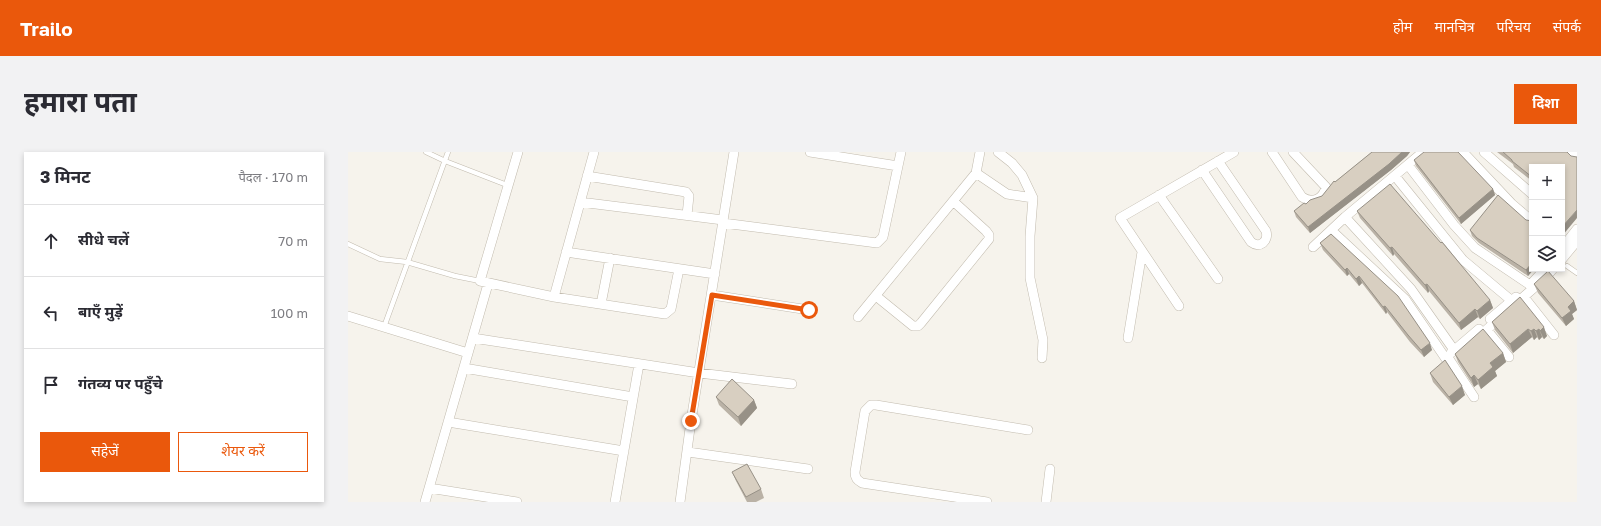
<!DOCTYPE html>
<html lang="hi">
<meta charset="utf-8">
<style>
:root{--surface:#fff;--page:#f2f2f3;--text:#2b2b33;--muted:#7c7c81;--line:#e1e1e2;--accent:#ea580c}
body{margin:0;font-family:"Golos Text","Noto Sans Devanagari",sans-serif;background:var(--page);color:var(--text)}
.controls{position:absolute;right:12px;top:12px;display:grid;overflow:hidden;border-radius:0px;box-shadow:0 2px 6px #0003}
.controls button{width:36px;height:36px;display:grid;place-items:center;padding:0;border:0;border-bottom:1px solid var(--line);background:var(--surface);color:var(--text);font:20px sans-serif}
.stop{position:absolute;width:12px;height:12px;margin:-9px;border:3px solid #ea580c;border-radius:50%;background:#fff}
.stop.end{background:#ea580c;border-color:#fff;box-shadow:0 1px 4px #0008}
.list{margin:0;padding:0;list-style:none}
h2{display:flex;justify-content:space-between;align-items:center;height:52px;margin:0;padding:0 16px;font-size:17px}
h2 small{font-size:13px;font-weight:400;color:var(--muted)}
.list li{display:grid;grid-template-columns:26px 1fr auto;gap:12px;align-items:center;box-sizing:border-box;height:72px;padding:0 16px;border-top:1px solid var(--line)}
.list b{display:block;font-size:15px;white-space:nowrap}
.list em{font-size:13px;font-style:normal;color:var(--muted)}
.actions{display:flex;gap:8px;padding:12px 16px}
.actions a{flex:1;padding:9px 0;border:1px solid var(--accent);border-radius:0px;text-align:center;font-size:14px;color:var(--accent)}
.actions .main{background:var(--accent);color:#fff}
.icon{flex:none;width:22px;height:22px;fill:none;stroke:currentColor;stroke-width:2;stroke-linecap:round;stroke-linejoin:round}
.map{position:relative;flex:none;width:1229px;height:350px;overflow:hidden;border-radius:0px}
header{display:flex;align-items:center;gap:24px;box-sizing:border-box;height:56px;padding:0 20px;background:var(--accent);color:#fff}
header strong{font-size:19px}
nav{display:flex;gap:22px;margin-inline-start:auto;font-size:14px}
.intro{display:flex;align-items:center;justify-content:space-between;box-sizing:border-box;height:96px;padding:0 24px}
h1{margin:0;font-size:28px}
.button{padding:10px 18px;border-radius:0px;background:var(--accent);color:#fff;font-size:14px;font-weight:700}
main{display:flex;gap:24px;padding:0 24px}
aside{flex:1;background:var(--surface);border-radius:0px;box-shadow:0 2px 6px #0003}
.map>svg:first-child{display:block}
.lines{fill:none;stroke-linecap:round;stroke-linejoin:round}
.lane-casing{stroke:#c2bbae;stroke-width:5.5}
.street-casing{stroke:#c2bbae;stroke-width:10}
.lane{stroke:#fff;stroke-width:4.5}
.street{stroke:#fff;stroke-width:9}
.wall{fill:#bab2a6}
.shaded-wall{fill:#979187}
.building{fill:#d8cfc1;stroke:#979187}
.route{stroke:#ea580c;stroke-width:5}
</style>
<header>
<strong>Trailo</strong>
<nav><a>होम</a><a>मानचित्र</a><a>परिचय</a><a>संपर्क</a></nav>
</header>
<div class="intro"><h1>हमारा पता</h1><a class="button">दिशा</a></div>
<main>
<aside>
<h2>3 मिनट<small>पैदल · 170 m</small></h2>
<ul class="list">
<li><svg class="icon" aria-label="ahead" viewBox="0 0 24 24"><path d="M12 20V5M6 11l6-6 6 6"/></svg><div><b>सीधे चलें</b></div><em>70 m</em></li>
<li><svg class="icon" aria-label="left" viewBox="0 0 24 24"><path d="M17 20v-9H6M10 6l-5 5 5 5"/></svg><div><b>बाएँ मुड़ें</b></div><em>100 m</em></li>
<li><svg class="icon" aria-label="arrive" viewBox="0 0 24 24"><path d="M6 21V4h12l-3 4 3 4H6"/></svg><div><b>गंतव्य पर पहुँचे</b></div></li>
</ul>
<div class="actions"><a class="main">सहेजें</a><a>शेयर करें</a></div>
</aside>
<div class="map">
<svg width="1229" height="350" viewBox="0 0 1229 350">
<rect width="100%" height="100%" fill="#f6f3ec"/>
<g class="lines">
<g class="lane-casing">
<path id="lane" d="M78 0 97 9 159 33
M0 92 32 107 59 110 107 124 132 129
M1219 114 1229 121
M36 175 100 0"/>
</g>
<g class="street-casing">
<path id="street" d="M170 0 132 129 206 145 317 162 323 157 331 117
M462 0 550 14
M632 0 628 21 659 42 685 46 674 23 664 11 650 0
M924 0 954 45C965 52 975 47 978 35L945 0
M1115 0 1164 52 1184 69
M1136 0 1184 42
M1223 0 1229 5
M1060 13 1106 73 1127 96 1182 133
M854 18 903 90C912 97 921 89 918 79L870 9
M239 24 338 40 341 44 339 63
M1047 24 1115 108 1164 149
M811 43 870 127
M685 46 682 84V126L695 188 694 206
M232 50 375 68
M997 65 1063 137 1106 198
M375 71 529 91 535 85 553 0
M983 78 1057 147 1098 207
M965 95 997 65 1075 0
M1214 96 1229 77
M218 100 367 122
M1214 107 1229 89
M1183 132 1197 117
M364 143 461 158
M528 144 565 174H570L573 171 641 87V83L638 79 605 49
M206 145 246 0
M1176 145 1206 183
M253 152 262 106
M831 154 772 66 886 0
M1164 155 1196 127 1205 117
M0 164 120 201
M510 165 628 21
M1142 167 1168 145
M1139 178 1161 205
M125 186 351 221 444 232
M780 186 794 100
M1128 187 1153 165
M1103 201 1131 177
M1101 207 1126 245
M116 216 285 245
M100 270 276 299
M340 300 460 317
M81 336 169 350
M77 350 140 132
M267 350 291 212
M332 350 343 269 386 0
M639 350 514 331C509 328 507 326 507 320L517 259 523 253H528L680 278
M698 350 702 317"/>
</g>
<use href="#lane" class="lane"/>
<use href="#street" class="street"/>
</g>
<path class="wall" d="M1024 0H1062L1059 4 1043 18 962 81 948 65 946 59 974 44 987 30Z
M1149 0H1219L1214 15H1184V29L1166 15 1165 12Z
M1066 8 1145 37 1147 43 1113 72 1068 14Z
M1009 59 1142 148 1145 156 1132 167 1130 165 1113 178 1081 139 1080 141 1046 102 1045 104 1012 66Z
M1178 68 1184 117H1186L1180 124 1131 91 1124 84 1122 78Z
M983 82 1084 198 1076 205 1062 190 1039 160 1038 162 1014 131 1011 134 1001 122 999 124 975 98 972 91Z
M1186 132 1226 149 1229 158 1224 162 1226 167 1218 174 1190 141Z
M1172 145 1199 184 1196 187 1194 185 1191 188 1189 185 1186 188 1184 185 1165 201 1147 178 1144 170Z
M1155 201 1158 210 1147 219 1149 224 1133 237 1130 232 1126 235 1110 210 1107 202Z
M1082 221 1117 243 1105 253 1085 230Z
M368 245 406 248 409 256 393 274 371 253Z
M384 320 413 337 416 346 408 350H399L388 329Z"/>
<path class="shaded-wall" d="M1054 0H1062L1059 4 1043 18 962 81 960 75Z
M1145 37 1147 43 1113 72 1111 66Z
M1229 58V66L1214 84V75Z
M1044 95 1046 102 1045 104 1042 96Z
M1184 111V117H1186L1180 124 1178 118Z
M999 116 1001 122 999 124 997 118Z
M1011 124 1014 131 1011 134 1008 127Z
M1079 132 1081 139 1080 141 1077 133Z
M1142 148 1145 156 1132 167 1129 159Z
M1226 149 1229 158 1224 162 1226 167 1218 174 1214 166 1220 155Z
M1037 154 1039 160 1038 162 1035 155Z
M1127 157 1130 165 1113 178 1111 171Z
M1196 175 1199 184 1196 187 1192 179Z
M1180 177 1184 185 1165 201 1162 192Z
M1186 177 1189 185 1186 188 1183 179Z
M1191 177 1194 185 1191 188 1188 179Z
M1082 191 1084 198 1076 205 1073 198Z
M1155 201 1158 210 1147 219 1149 224 1133 237 1130 228 1142 211Z
M1126 223 1130 232 1126 235 1123 226Z
M1114 234 1117 243 1105 253 1101 245Z
M406 248 409 256 393 274 390 265Z"/>
<path class="building" d="M1024 0H1054L1041 12 960 75 946 59 956 51 958 52 962 48 974 44 986 29 987 30Z
M1076 0H1110L1145 37 1111 66 1066 8Z
M1155 0H1219L1223 4 1229 5V58L1214 75V15H1184V25L1164 9V8Z
M1042 32 1093 91 1094 90 1142 148 1129 159 1127 157 1111 171 1079 132 1077 133 1044 95 1042 96 1009 59Z
M1150 43 1178 68 1184 69V111L1178 118 1129 86 1122 78Z
M983 82 1050 144 1082 191 1073 198 1060 183 1037 154 1035 155 1011 124 1008 127 999 116 997 118 972 91Z
M1200 119 1226 149 1220 155 1223 159 1214 166 1186 132Z
M1172 145 1196 175 1192 179 1191 177 1188 179 1186 177 1183 179 1180 177 1162 192 1144 170Z
M1135 177 1155 201 1142 211 1145 215 1130 228 1126 223 1123 226 1107 202Z
M1097 208 1114 234 1101 245 1082 221Z
M384 227 406 248 390 265 368 245Z
M399 312 413 337 398 345 384 320Z"/>
<g class="lines">
<path class="route" d="M343 269 364 143 461 158"/>
</g>
</svg>
<div class="controls">
<button>+</button>
<button>−</button>
<button><svg class="icon" aria-label="layers" viewBox="0 0 24 24"><path d="M12 4l9 5-9 5-9-5zM3 14l9 5 9-5"/></svg></button>
</div>
<div class="stop" style="left:461px;top:158px"></div>
<div class="stop end" style="left:343px;top:269px"></div>
</div>
</main>
